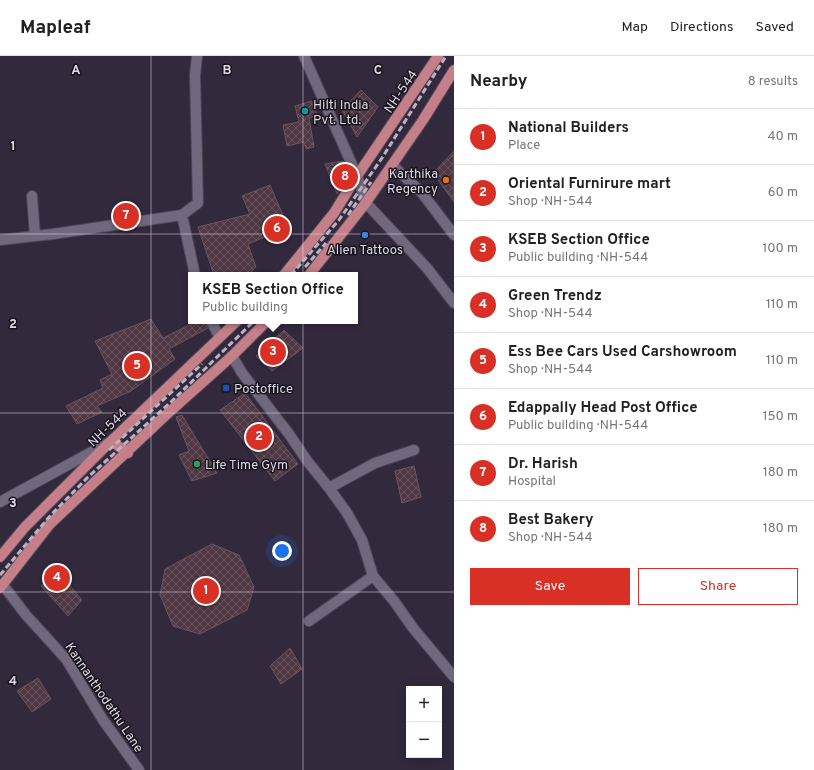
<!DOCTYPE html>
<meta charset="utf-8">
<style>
:root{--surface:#fff;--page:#f2f2f2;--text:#202124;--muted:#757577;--line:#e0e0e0;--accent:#d93025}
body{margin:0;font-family:Overpass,sans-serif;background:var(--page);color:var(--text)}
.controls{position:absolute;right:12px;bottom:12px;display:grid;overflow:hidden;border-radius:0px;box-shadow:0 2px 10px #0003}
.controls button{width:36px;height:36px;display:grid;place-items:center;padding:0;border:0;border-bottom:1px solid var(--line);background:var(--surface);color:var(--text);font:20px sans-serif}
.you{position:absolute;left:282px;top:495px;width:14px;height:14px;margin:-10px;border:3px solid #fff;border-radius:50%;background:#1a73e8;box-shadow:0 0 0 6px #1a73e833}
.badge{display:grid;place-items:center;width:26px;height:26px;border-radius:50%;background:var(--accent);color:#fff;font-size:13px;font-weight:700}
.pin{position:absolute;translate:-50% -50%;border:2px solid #fff;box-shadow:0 1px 4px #0006}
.popup{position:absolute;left:188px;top:216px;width:170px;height:52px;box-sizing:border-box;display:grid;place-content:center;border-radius:0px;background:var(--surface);filter:drop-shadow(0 1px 3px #0005);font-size:13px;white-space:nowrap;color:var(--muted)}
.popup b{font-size:15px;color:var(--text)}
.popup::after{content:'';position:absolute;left:50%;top:100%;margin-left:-8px;border:8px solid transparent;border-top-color:var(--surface)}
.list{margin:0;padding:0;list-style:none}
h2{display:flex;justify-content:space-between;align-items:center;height:52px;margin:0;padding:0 16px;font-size:17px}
h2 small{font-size:13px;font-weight:400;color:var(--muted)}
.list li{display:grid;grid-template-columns:26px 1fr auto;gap:12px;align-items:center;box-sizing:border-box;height:56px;padding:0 16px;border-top:1px solid var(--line)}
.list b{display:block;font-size:15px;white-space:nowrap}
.list p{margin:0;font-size:13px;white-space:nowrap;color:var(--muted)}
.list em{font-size:13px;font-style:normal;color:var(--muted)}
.actions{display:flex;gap:8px;padding:12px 16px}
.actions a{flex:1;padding:9px 0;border:1px solid var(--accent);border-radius:0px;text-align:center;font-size:14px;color:var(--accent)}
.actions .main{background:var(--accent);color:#fff}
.map{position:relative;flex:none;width:454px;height:714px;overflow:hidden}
header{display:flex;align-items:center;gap:24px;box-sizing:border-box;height:56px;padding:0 20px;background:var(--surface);border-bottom:1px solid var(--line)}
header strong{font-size:19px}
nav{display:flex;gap:22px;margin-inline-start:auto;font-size:14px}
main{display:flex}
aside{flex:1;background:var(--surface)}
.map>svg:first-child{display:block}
.building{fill:url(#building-cross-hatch);stroke:#6b535e}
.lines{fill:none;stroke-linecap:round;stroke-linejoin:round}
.minor-casing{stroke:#4e4556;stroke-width:12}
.major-casing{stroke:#4e4556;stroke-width:12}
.minor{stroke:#72687e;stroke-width:10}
.major{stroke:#c47f89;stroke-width:10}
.rail{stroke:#b9b2c0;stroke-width:3;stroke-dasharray:6 3;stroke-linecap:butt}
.grid{fill:none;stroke:#ded8e5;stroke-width:1;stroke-opacity:0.55}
.culture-dot{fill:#0f9aa8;stroke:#18141d;stroke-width:1.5}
.food-dot{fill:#e8710a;stroke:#18141d;stroke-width:1.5}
.shop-dot{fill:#3f7fe0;stroke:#18141d;stroke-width:1.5}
.transit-dot{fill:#1a4fb4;stroke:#18141d;stroke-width:1.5}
.leisure-dot{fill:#2e9e5b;stroke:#18141d;stroke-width:1.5}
.labels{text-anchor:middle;stroke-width:3;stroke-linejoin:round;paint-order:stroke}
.street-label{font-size:13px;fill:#ded8e5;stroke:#18141d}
.poi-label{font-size:13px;fill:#ded8e5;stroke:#18141d;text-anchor:start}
.grid-label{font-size:13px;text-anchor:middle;font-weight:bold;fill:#ded8e5;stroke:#18141d;stroke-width:3;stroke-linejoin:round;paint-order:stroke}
</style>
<header>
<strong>Mapleaf</strong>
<nav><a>Map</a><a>Directions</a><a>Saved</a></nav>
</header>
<main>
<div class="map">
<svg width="454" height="714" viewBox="0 0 454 714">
<defs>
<pattern id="building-cross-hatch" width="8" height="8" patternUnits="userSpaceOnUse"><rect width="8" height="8" fill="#4f3843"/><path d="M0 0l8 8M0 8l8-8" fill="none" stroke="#68545e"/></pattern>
</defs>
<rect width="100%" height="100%" fill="#33293d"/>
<path class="building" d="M361 34 378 51 357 81 342 54Z
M312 45 317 59 309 62 314 91 306 93 304 86 287 90 283 69 299 66 295 50Z
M454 95V146L433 117Z
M343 105 350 119 337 138 325 108Z
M270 129 288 171 248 188 256 211 248 219H214L198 171 250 158 242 140Z
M151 263 163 282 197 265H205L208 272 169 293 175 303 131 335 97 350 102 356 77 368 66 350 103 332 100 324 112 318 95 285Z
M284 274 303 292 272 315 256 300Z
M245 337 298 408 275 425 220 354Z
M182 359 217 417 192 425 179 399 189 395 176 361Z
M414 410 421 441 402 447 395 415Z
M212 488 239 499 254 531 247 554 200 578 173 570 160 539 165 513Z
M56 513 82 544 68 560 41 530Z
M290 592 302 613 281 628 270 610Z
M38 622 51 643 32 656 17 635Z"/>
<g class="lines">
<g class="minor-casing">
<path id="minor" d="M304 0 357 120 366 147 427 212 454 247
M392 109 422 137 454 179
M32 140 35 180
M182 159 198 147 195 19 197 0
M0 184 53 178 182 159 195 219
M211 265 219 280
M232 300 242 317 289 378 308 406 329 432 347 457 362 484 373 520 394 545 413 572 454 621
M329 432 375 407 414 394
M0 446 108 387
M3 529 26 559 66 603 103 664 139 714
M309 565 373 520"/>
</g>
<g class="major-casing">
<path id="major" d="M284 219 334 157 357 120 438 0
M309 219 365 148 423 64 454 14
M111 385 128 397
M0 501 25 471 111 385 237 265
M0 532 50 468 166 359 232 300 267 265"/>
</g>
<use href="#minor" class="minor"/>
<use href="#major" class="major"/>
<path class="rail" d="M348 159 371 126
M305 211 326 187
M291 219 339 164 382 102 446 0
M109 394 202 308
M0 519 50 460 87 422 172 345 254 265"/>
</g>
<path class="grid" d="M151 0V714M303 0V714M0 178H454M0 357H454M0 536H454"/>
<circle class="culture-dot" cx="305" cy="55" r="4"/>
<circle class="food-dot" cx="446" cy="124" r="4"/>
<circle class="shop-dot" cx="365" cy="179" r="4"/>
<rect class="transit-dot" x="222" y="328" width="8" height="8" rx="2"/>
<circle class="leisure-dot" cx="197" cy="408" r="4"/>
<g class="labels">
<g class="street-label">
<text transform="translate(400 35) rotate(-56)" y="5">NH-544</text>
<text transform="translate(107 371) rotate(-44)" y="5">NH-544</text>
<text transform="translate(105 641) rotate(56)" y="5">Kannanthodathu Lane</text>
</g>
<g class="poi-label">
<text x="313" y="53">Hilti India<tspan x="313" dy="15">Pvt. Ltd.</tspan></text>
<text x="438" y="122" text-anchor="end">Karthika<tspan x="438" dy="15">Regency</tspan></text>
<text x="365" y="198" text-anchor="middle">Alien Tattoos</text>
<text x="234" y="337">Postoffice</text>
<text x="205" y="413">Life Time Gym</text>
</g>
</g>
<g class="grid-label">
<text x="76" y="18">A</text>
<text x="227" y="18">B</text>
<text x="378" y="18">C</text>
<text x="13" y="94">1</text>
<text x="13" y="272">2</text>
<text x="13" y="451">3</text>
<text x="13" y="629">4</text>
</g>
</svg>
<div class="controls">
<button>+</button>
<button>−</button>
</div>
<div class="you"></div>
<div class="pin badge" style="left:206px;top:535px">1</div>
<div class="pin badge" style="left:259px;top:381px">2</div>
<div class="pin badge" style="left:273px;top:296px">3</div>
<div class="popup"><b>KSEB Section Office</b>Public building</div>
<div class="pin badge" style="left:57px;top:522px">4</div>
<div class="pin badge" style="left:137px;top:310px">5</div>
<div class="pin badge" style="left:277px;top:173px">6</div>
<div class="pin badge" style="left:126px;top:160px">7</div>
<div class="pin badge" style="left:345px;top:121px">8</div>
</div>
<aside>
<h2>Nearby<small>8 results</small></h2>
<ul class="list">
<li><span class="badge">1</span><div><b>National Builders</b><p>Place</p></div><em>40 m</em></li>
<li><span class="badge">2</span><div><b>Oriental Furnirure mart</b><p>Shop · NH-544</p></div><em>60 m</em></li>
<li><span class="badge">3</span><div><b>KSEB Section Office</b><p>Public building · NH-544</p></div><em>100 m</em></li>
<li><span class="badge">4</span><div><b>Green Trendz</b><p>Shop · NH-544</p></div><em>110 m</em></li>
<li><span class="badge">5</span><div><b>Ess Bee Cars Used Carshowroom</b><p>Shop · NH-544</p></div><em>110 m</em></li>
<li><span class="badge">6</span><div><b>Edappally Head Post Office</b><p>Public building · NH-544</p></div><em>150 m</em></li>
<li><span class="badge">7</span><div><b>Dr. Harish</b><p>Hospital</p></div><em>180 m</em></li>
<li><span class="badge">8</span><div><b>Best Bakery</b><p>Shop · NH-544</p></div><em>180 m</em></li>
</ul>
<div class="actions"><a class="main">Save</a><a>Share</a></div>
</aside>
</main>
